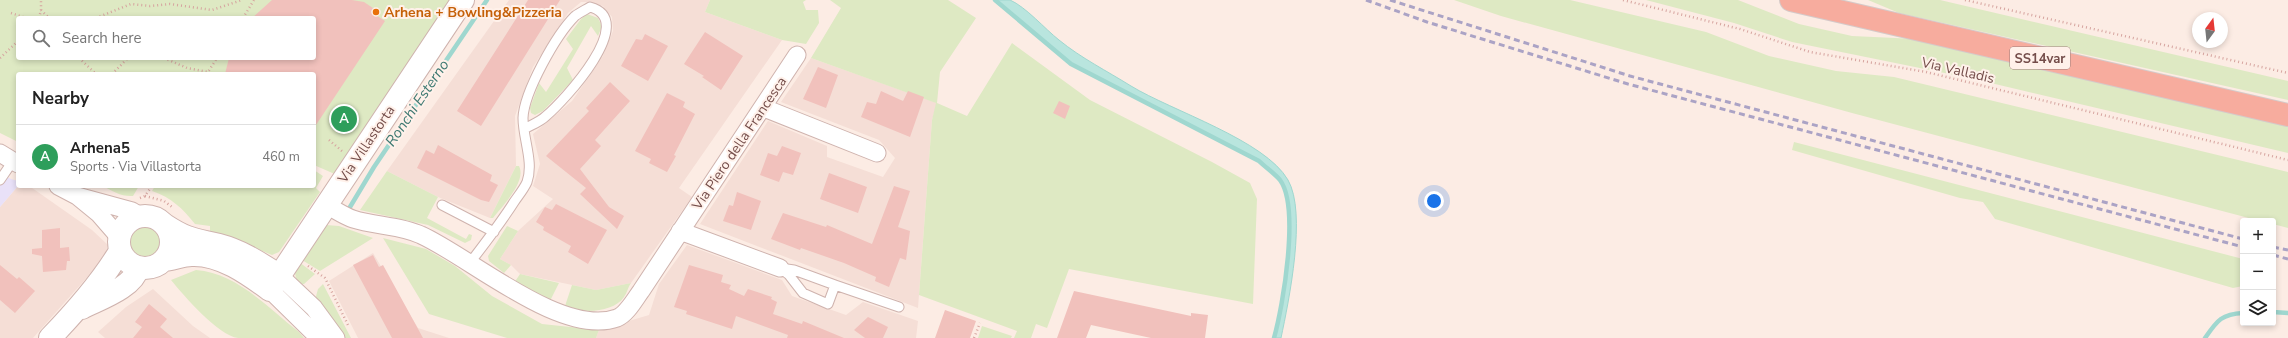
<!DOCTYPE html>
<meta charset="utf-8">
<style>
:root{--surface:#fff;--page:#f6f6f6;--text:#222;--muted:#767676;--line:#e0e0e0;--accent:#b45309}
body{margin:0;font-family:"Nunito Sans",sans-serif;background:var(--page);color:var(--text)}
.controls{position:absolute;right:12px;bottom:12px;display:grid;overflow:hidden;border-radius:4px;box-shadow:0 2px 6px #0003}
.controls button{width:36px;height:36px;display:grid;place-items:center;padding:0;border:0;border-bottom:1px solid var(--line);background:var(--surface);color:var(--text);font:20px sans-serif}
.compass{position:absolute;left:2192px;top:12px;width:36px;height:36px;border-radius:50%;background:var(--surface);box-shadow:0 2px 6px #0003;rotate:15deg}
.you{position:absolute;left:1434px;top:201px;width:14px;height:14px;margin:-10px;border:3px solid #fff;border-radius:50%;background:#1a73e8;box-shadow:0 0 0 6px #1a73e833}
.badge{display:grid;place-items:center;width:26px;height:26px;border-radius:50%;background:var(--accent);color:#fff;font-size:13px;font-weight:700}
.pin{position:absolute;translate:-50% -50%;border:2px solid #fff;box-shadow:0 1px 4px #0006}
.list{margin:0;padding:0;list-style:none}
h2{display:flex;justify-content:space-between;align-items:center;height:52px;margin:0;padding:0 16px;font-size:17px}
h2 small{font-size:13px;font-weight:400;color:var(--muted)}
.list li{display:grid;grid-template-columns:26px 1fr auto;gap:12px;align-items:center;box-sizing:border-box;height:64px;padding:0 16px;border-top:1px solid var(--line)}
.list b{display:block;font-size:15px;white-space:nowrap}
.list p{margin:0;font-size:13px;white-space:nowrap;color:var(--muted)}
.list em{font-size:13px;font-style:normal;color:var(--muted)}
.icon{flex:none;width:22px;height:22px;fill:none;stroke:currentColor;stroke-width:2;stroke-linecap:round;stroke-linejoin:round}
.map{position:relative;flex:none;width:2288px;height:338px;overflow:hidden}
.search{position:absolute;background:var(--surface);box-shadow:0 2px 6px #0003;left:16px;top:16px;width:300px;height:44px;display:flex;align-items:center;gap:10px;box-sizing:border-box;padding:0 14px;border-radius:4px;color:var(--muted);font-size:15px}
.panel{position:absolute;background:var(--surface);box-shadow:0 2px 6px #0003;left:16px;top:72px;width:300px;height:116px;border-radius:4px}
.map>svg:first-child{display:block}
.residential{fill:#f5ded6}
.education{fill:#e9e1f8}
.green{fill:#dee9c3;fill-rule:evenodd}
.water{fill:#b9e5de;stroke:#9fd7cf}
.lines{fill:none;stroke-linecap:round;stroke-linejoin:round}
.stream{stroke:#9fd7cf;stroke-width:4.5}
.building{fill:#f1c1bc}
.service-casing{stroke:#cfb3ae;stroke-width:11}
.minor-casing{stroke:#cfb3ae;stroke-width:19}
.tertiary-casing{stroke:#cfb3ae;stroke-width:24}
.trunk-casing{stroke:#d5cac9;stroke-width:24}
.path{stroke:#d6a49f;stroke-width:2.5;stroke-dasharray:1 3;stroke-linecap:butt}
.service{stroke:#fff;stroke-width:9}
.minor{stroke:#fff;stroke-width:17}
.tertiary{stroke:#fff;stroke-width:22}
.trunk{stroke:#f7ac9e;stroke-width:22}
.rail{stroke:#aba3c5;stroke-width:3;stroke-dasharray:6 4;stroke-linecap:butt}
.food-dot{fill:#e8710a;stroke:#fff1ea;stroke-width:1.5}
.labels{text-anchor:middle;stroke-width:4;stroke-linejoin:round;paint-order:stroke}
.shield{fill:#fff1ea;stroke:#9e7e7a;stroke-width:1}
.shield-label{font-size:13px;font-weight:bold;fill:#744d4a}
.food-label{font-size:14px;font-weight:bold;fill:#c56008;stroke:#fff1ea;text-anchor:start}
.street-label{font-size:14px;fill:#744d4a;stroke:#fff1ea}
.water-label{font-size:15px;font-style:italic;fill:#3e7972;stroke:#fff1ea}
</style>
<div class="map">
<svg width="2288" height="338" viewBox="0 0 2288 338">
<rect width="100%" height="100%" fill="#fcece4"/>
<path class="residential" d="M509 0H710L705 12 782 40 679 188 692 197 631 283 596 290 520 274 511 265 500 259 518 231 553 199 533 186 540 164 533 134 572 101 603 56 613 31 612 17 603 6 588 2H581L568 13 533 67 515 116 516 166 490 218 438 197 387 171Z
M811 58 937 103 932 120 918 308 700 224 768 121 827 146V157L883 177 895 158 879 140 781 102Z
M18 186H29L35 190 92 230 108 245 105 254 98 265 33 338H0V207Z
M687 245 782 280 792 296 846 315 863 302 918 321 916 338H596L599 330 649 315 659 284Z
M373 253 418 328 449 338H358L329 281Z
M153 289 193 326 210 338H105L98 332 126 307Z"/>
<path class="education" d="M0 172 11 179 18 181V186L0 207Z"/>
<path class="green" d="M0 0H454L337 175 314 165V74H18V142L0 133ZM18 18H314V58H18Z
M710 0H806L803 2 806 10H818L819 23 806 44 782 40 705 12Z
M830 0H948L976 18 940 72 937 103 967 116 1012 43 1090 100 1212 162 1250 183 1257 199 1253 304 1069 269 1047 328 1036 324 1031 338H1014L1017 331 919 295 932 120 936 103 811 58 841 8Z
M1454 0H1570L1706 32 1769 56 1836 71 1894 77 2288 172V228L2273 224V221H2260L1852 113 1501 16Z
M1646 0H1738L1799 24 1852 36 1917 39 2288 124V153L1974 79 1792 42 1734 23Z
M1868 0H1940L2288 81V100L1899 13Z
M587 14 598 18 602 26 598 36 591 26 567 68 573 80 543 111 535 115 531 113 530 108 539 83 546 92 573 49 566 39 581 19Z
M1794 142 2243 259V286L2233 288 1995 219 1983 202 1960 198 1792 150Z
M516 166H519C527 182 502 206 493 218H490Z
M314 170 323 176 316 188 320 192 279 252 272 255 234 239 210 233V226L195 224C182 208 172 198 152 191L155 186H314Z
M387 171 438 197 427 218 466 239 469 234 472 235 471 240 465 243 428 225 360 210Z
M103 186H139L133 196C122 197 112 191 103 186Z
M326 225 339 226 373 238 320 271 302 260Z
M130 243a17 17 0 1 1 34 0a17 17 0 1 1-34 0Z
M507 226 518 231 500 259 511 265 504 273 489 261 488 256Z
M383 238 426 249 455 266 492 296 542 324 599 330 596 338H507L429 314Z
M299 262 315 274 304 284H298C295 275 293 271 299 262Z
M196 270C237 273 268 308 299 332L304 338C282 338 259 338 238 338 219 336 183 295 171 280Z
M520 274 559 283 550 301 514 283Z
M631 283C628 287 627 293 624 297 613 313 581 314 565 306L572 285 596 290Z
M323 284 351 338H342L315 300 318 289Z
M982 326 1012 336 1011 338H978Z"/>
<path class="water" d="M995 0C999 0 1006 0 1010 0 1026 7 1045 29 1059 40 1081 58 1107 71 1131 86 1172 111 1265 140 1288 180 1307 213 1289 300 1281 338H1274C1283 306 1300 207 1280 180 1274 173 1265 167 1259 161L1071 64Z"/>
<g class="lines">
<path class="stream" d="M995 0 1071 64 1259 161C1265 167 1274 173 1280 180 1300 207 1283 306 1274 338
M350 207 374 167 487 0
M2273 312 2288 313
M2205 338C2217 321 2221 314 2243 313"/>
</g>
<path class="building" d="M272 0H352L364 2 373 8 371 12 385 21 314 128V74H225L229 58H314V18H252Z
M528 0H560L481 126 457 111Z
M705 32 743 56 721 90 702 77 704 76 684 64Z
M645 34 668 46 648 81 621 66 636 39 642 40Z
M818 67 838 75 826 108 803 99Z
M610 82 630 101 595 140 601 146 580 169 609 207 624 216 617 229 580 194 586 188 546 156 589 111 586 108Z
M881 91 903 101 908 91 924 97 910 137 861 117 867 102 876 104Z
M667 93 685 102 683 107 695 114 674 155 676 156 667 172 649 163 651 159 635 151Z
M1059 101 1070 106 1065 119 1053 113Z
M438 145 492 175 490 181 498 185 489 202 481 200 417 168 426 150 434 154Z
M782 146 801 153 793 175 783 172 779 182 760 175 768 153 777 156Z
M829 173 867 187 858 213 820 199Z
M894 186 910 191 898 227 910 231 906 260 900 258 889 287 875 281 876 277 844 263 801 248 800 250 771 239 783 213 826 227 827 225 872 244Z
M737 192 761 201 751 230 723 221 729 205 733 206Z
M556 204 607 230 588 264 568 252 571 246 543 230 544 227 536 222 545 207 552 210Z
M60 228V248L69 247 70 261H67L66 270 43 272 42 256 32 254V249L42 248V230Z
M373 255 379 267 383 265 423 338H392L353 265Z
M0 265 17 279 19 277 35 291 15 313 0 300Z
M689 265 723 275 721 282 731 285 729 289 744 296 748 289 772 297 771 299 777 302 773 314 802 324 803 321 844 338H787L788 335 736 316 732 329 686 314 687 311 674 307Z
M1074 291 1191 316V313L1208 315 1205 338H1151L1091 325 1086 338H1057Z
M149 304 167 319 160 327 173 338H133L142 327 135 322Z
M945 310 976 321 970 338H935Z
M868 317 888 327 883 338H865L854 330Z"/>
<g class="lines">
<g class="service-casing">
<path id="service" d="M0 180 13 161
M442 205 494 232
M469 264C485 243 500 224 514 202 518 196 524 189 527 182 534 162 523 139 523 118 524 92 556 35 575 16 579 13 585 10 590 7 639 20 564 101 546 116 540 122 531 125 524 129
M780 268 794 270 835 285 828 304 803 293 789 275Z
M835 285 899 307"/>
</g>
<g class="minor-casing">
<path id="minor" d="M764 108 877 153
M0 153 18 164
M58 186 77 196
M326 205C334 209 344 216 353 219 374 226 400 225 421 235 470 257 562 338 617 318 627 314 635 299 641 291L797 55
M680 231 780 268
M119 237 99 214 77 196 132 211 140 216
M280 276 314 308 336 338
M270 290 319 338"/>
</g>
<g class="tertiary-casing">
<path id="tertiary" d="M119 242a26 26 0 1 1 52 0a26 26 0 1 1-52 0Z
M165 225C188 240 194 239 219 245 242 251 261 264 280 276
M165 260C174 259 183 255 192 255 221 254 248 274 270 290L463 0
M82 308C99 299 133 288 138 268
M50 338C76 311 101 283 120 251"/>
</g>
<g class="trunk-casing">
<path id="trunk" d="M1791 0 2288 115"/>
</g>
<path class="path" d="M1623 0 1740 29 1810 52 1926 72 2288 160
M1965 0 2288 73
M41 10 49 18
M11 13 26 18
M39 18 41 10V0
M96 18 131 4 150 6 170 4 212 10 242 0
M243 18 254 0
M0 58 18 41
M79 58 96 74
M164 58 187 68 208 72 217 58
M112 74 128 58
M329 140 342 151
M145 196 164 201 172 207
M140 198 145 196 152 186
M308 266 325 278 348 325
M974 338 980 323"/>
<use href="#service" class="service"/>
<use href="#minor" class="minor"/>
<use href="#tertiary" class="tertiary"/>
<use href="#trunk" class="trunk"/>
<path class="rail" d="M1366 0 1427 22 1628 84 2243 247
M1390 0 1630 76 2243 239
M2273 247 2288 250
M2273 255 2288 259"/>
</g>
<circle class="food-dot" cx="376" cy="12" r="4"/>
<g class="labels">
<rect class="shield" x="2010" y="47" width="60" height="22" rx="3"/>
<g class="shield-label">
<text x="2040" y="63">SS14var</text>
</g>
<g class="food-label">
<text x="384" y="17">Arhena + Bowling&amp;Pizzeria</text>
</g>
<g class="street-label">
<text transform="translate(1958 70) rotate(13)" y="5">Via Valladis</text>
<text transform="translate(739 143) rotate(-56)" y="5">Via Piero della Francesca</text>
<text transform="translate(366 144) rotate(-56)" y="5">Via Villastorta</text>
</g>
<g class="water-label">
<text transform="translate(417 103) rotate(-56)" y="5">Ronchi Esterno</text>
</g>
</g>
</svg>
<div class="controls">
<button>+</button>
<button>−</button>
<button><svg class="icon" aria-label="layers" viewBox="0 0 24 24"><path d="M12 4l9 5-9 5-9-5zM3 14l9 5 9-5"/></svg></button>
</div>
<svg class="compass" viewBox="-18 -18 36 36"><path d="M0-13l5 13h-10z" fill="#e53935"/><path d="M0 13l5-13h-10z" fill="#767676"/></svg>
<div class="you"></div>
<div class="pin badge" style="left:344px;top:119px;background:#2e9e5b">A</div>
<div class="search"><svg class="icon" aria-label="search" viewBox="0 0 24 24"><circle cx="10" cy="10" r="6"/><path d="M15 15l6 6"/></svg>Search here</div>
<section class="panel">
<h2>Nearby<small></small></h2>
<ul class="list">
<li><span class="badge" style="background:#2e9e5b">A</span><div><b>Arhena5</b><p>Sports · Via Villastorta</p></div><em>460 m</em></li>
</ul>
</section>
</div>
